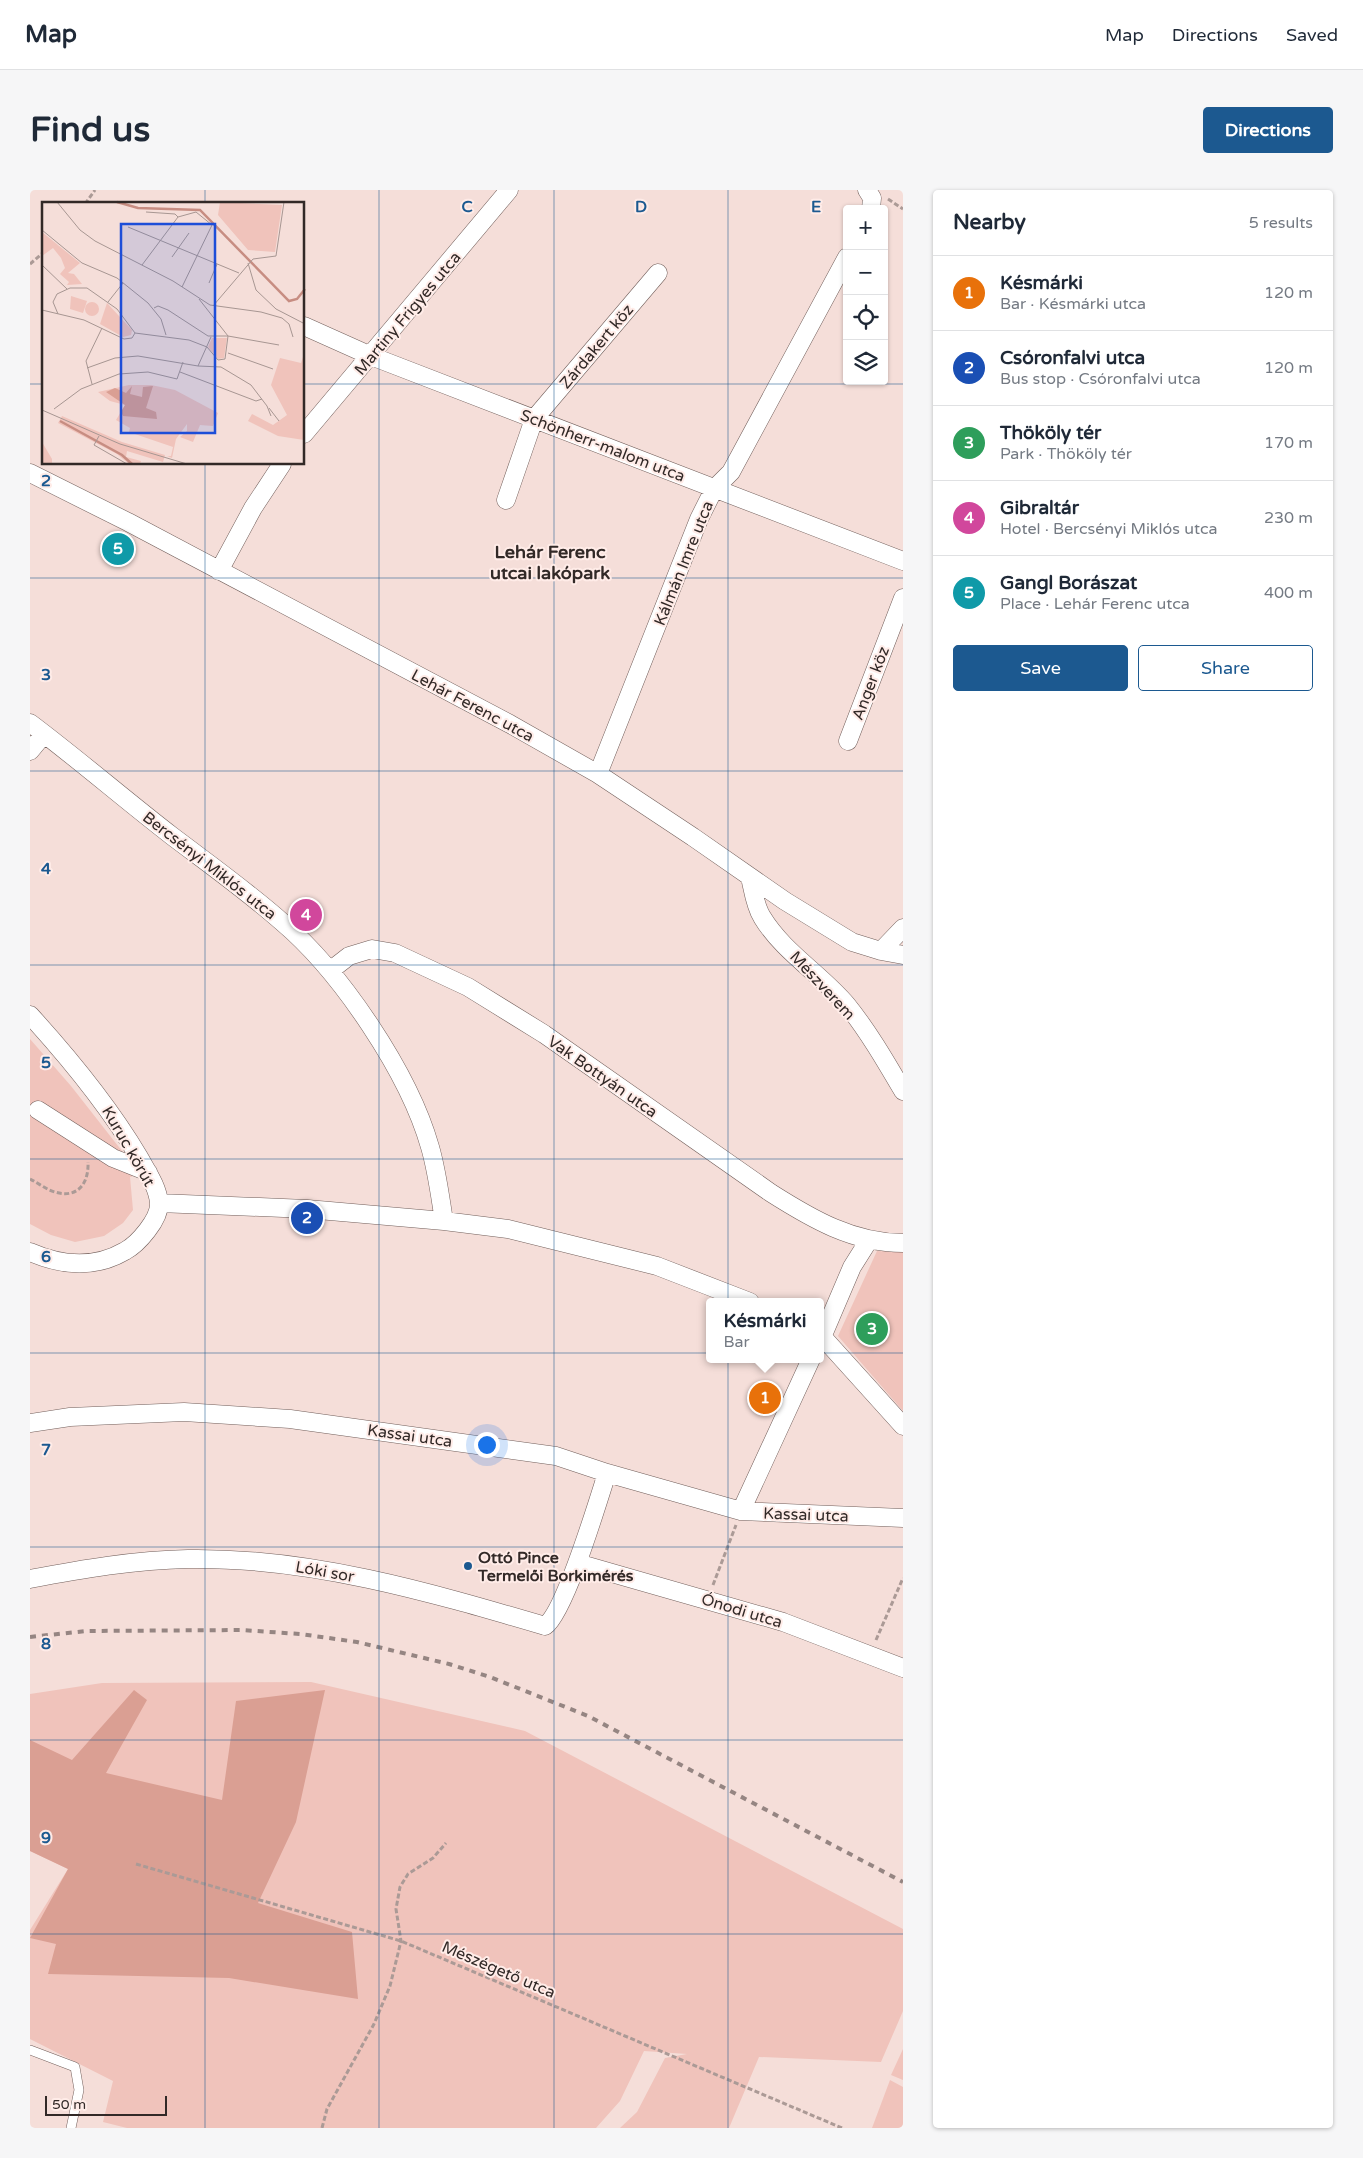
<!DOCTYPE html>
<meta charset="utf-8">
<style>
:root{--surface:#fff;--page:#f6f6f7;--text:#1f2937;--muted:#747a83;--line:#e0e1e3;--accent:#1c5990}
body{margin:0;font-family:"Varela Round",sans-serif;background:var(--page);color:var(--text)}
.controls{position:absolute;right:15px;top:15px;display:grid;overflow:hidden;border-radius:5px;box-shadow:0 1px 4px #0004}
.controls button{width:45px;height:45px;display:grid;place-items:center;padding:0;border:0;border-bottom:1px solid var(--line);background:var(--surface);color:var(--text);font:25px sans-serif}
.scale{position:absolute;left:15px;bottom:12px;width:122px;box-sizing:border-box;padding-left:5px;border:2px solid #322927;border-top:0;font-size:14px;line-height:18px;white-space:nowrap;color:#322927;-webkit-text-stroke:4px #ffece8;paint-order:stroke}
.you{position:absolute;left:456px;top:1254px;width:18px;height:18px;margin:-12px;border:4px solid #fff;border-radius:50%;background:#1a73e8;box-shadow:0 0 0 8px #1a73e833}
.badge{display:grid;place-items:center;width:32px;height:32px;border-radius:50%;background:var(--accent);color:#fff;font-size:16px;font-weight:700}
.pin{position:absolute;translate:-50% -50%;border:2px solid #fff;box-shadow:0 1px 5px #0006}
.popup{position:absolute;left:676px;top:1108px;width:118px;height:65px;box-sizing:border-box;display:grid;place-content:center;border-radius:5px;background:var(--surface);filter:drop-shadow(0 1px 4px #0005);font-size:16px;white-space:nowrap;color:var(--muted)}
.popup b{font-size:19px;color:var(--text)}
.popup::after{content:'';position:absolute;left:50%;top:100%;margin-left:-10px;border:10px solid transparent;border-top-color:var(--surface)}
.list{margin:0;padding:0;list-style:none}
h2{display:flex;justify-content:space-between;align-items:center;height:65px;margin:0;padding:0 20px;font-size:21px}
h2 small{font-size:16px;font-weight:400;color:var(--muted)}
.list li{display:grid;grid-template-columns:32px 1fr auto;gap:15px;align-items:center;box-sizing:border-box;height:75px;padding:0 20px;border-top:1px solid var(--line)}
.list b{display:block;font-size:19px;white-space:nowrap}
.list p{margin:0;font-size:16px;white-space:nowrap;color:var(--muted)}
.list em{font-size:16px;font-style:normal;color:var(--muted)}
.actions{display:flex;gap:10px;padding:15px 20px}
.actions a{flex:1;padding:11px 0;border:1px solid var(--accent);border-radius:5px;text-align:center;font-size:18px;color:var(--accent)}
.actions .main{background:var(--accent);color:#fff}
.icon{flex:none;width:28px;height:28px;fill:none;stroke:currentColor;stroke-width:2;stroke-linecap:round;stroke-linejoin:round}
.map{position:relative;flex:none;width:873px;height:1938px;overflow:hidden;border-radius:5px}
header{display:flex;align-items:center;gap:30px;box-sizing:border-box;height:70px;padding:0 25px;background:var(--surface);border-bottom:1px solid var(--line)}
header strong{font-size:24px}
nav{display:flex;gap:28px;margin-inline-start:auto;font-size:18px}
.intro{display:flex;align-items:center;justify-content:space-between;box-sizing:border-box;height:120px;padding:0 30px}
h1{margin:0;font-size:35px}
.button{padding:12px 22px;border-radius:5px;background:var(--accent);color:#fff;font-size:18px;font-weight:700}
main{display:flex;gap:30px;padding:0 30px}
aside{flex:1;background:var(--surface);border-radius:5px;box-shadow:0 1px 4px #0004}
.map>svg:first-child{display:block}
.green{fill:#f0c3bb}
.forest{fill:#da9f93}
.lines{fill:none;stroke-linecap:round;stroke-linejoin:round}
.service-casing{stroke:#725f5b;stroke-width:10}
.minor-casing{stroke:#725f5b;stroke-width:19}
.path{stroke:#ab9a96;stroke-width:3;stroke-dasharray:5 2.5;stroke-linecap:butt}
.service{stroke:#fff;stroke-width:9}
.minor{stroke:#fff;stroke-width:18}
.rail{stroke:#958582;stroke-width:4;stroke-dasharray:6 6;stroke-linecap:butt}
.grid{fill:none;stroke:#1c5990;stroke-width:1;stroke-opacity:0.55}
.poi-dot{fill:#1c5990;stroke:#ffece8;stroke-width:2}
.labels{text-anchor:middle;stroke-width:4;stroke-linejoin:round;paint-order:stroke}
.street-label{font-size:16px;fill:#322927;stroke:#ffece8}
.poi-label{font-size:16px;font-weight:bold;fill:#322927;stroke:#ffece8;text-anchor:start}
.neighbourhood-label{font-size:18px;font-weight:bold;fill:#322927;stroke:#ffece8}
.inset-river{fill:none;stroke:#c78d82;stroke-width:2.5}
.inset-road{fill:none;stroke:#a79692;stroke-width:1}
.view{fill:#1d4ed8;fill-opacity:0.15;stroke:#1d4ed8;stroke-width:2.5}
.inset-edge{fill:none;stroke:#322927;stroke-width:2.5}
.grid-label{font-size:16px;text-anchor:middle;font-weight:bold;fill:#1c5990;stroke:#ffece8;stroke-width:4;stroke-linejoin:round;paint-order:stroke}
</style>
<header>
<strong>Map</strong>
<nav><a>Map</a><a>Directions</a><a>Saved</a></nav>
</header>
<div class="intro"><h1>Find us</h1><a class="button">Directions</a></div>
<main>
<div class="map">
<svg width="873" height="1938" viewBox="0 0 873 1938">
<rect width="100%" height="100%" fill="#f5ded9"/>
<path class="green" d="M0 849 41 896 110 984 100 987 103 1020 93 1033 74 1046 45 1052 21 1045 0 1034Z
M847 1061 873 1062V1221L808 1146Z
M281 1492 495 1541 873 1739V1821L851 1872 729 1867 699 1938H590L607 1922 635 1868 657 1864 614 1861 590 1911 566 1938H97L73 1932 83 1891 0 1849V1740L38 1679 0 1661V1504L72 1493Z
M873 1859V1890L861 1885Z
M860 1890 873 1897V1938H842Z"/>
<path class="forest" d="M104 1500 117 1510 76 1583 192 1610 206 1511 295 1500 266 1632 228 1713 322 1742 328 1809 199 1788 18 1784 26 1754 0 1748 38 1679 0 1661V1550L42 1570Z"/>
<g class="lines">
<g class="service-casing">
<path id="service" d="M0 1860 45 1877 49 1900 41 1938"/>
</g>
<g class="minor-casing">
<path id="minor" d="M837 0 842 8 841 19
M274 136 341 166 873 371
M274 244 479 0
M0 283 98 332 480 534 568 584 663 647 755 711 822 752 851 761 873 765
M476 310 504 229 628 83
M189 381 223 318 252 274
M0 533C48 569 94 609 142 646 179 674 217 701 252 732 311 782 379 883 400 957 407 981 410 1006 414 1031
M818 551 873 408
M0 561 14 544
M568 584 669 329 684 299 701 282 817 67
M720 687C723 700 725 716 732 727 753 762 791 784 817 815 838 841 856 872 873 901
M851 761 873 738
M301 780 319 766 342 759 365 763 438 797 514 844 741 1003C782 1029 823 1053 873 1053
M0 825C41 870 78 915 109 967 116 980 128 997 129 1013 130 1029 108 1054 95 1061 64 1079 32 1076 0 1062
M8 920 83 968 118 982
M129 1013 277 1019 414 1031 478 1039 627 1076 720 1112
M790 1144 873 1236
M790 1152 822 1077 839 1050
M0 1233 40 1227 154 1222 260 1229 526 1266 577 1283 711 1321 873 1328
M711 1321 781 1169
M547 1373 753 1432 873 1478
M0 1389C52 1379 105 1370 158 1369 280 1367 399 1402 515 1436 535 1422 568 1311 577 1283"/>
</g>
<path class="path" d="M858 9 873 19
M55 14 65 0
M0 74 14 62
M0 989C8 993 17 1000 25 1002 48 1009 59 993 58 972
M683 1395 706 1335
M846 1450 873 1388
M106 1674 371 1751 812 1938
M292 1938 297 1919 344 1834 360 1796 371 1751 366 1719 370 1697 378 1684 403 1668 416 1653"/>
<use href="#service" class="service"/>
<use href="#minor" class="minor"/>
<path class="rail" d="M0 1447 56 1441 212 1440 270 1444 327 1452 419 1474 460 1487 558 1526 873 1692"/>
</g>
<path class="grid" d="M175 0V14M349 0V1938M524 0V1938M698 0V1938M0 194H14M274 194H873M175 274V1938M0 388H873M0 581H873M0 775H873M0 969H873M0 1163H873M0 1357H873M0 1550H873M0 1744H873"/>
<circle class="poi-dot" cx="438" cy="1376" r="5"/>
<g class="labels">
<g class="street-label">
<text transform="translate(377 123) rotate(-50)" y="6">Martiny Frigyes utca</text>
<text transform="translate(566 156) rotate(-50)" y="6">Zárdakert köz</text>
<text transform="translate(573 255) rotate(21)" y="6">Schönherr-malom utca</text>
<text transform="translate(653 373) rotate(-68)" y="6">Kálmán Imre utca</text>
<text transform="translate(840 493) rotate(-69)" y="6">Anger köz</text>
<text transform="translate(443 515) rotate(28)" y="6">Lehár Ferenc utca</text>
<text transform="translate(180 675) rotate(38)" y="6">Bercsényi Miklós utca</text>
<text transform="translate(793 795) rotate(47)" y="6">Mészverem</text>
<text transform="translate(573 886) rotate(35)" y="6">Vak Bottyán utca</text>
<text transform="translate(99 956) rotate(60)" y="6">Kuruc körút</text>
<text transform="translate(380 1245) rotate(8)" y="6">Kassai utca</text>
<text transform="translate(776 1324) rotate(2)" y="6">Kassai utca</text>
<text transform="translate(295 1381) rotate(10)" y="6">Lóki sor</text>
<text transform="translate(712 1420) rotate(17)" y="6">Ónodi utca</text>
<text transform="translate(469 1779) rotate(23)" y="6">Mészégető utca</text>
</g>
<g class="poi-label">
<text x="448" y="1373">Ottó Pince<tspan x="448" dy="18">Termelői Borkimérés</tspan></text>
</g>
<g class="neighbourhood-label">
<text x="520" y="368">Lehár Ferenc<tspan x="520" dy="21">utcai lakópark</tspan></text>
</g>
</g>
<g transform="translate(12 12)">
<rect width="262" height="262" fill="#f5ded9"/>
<path d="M178 0 240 3 233 50 206 48 176 13ZM0 30 38 61 26 71 32 72 40 82 25 83 27 80 18 72 23 66 19 56 11 46 0 54ZM29 94 45 99 41 111 28 107ZM43 107a7 7 0 1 1 14 0a7 7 0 1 1-14 0ZM65 101 90 128 89 133 81 135 58 122ZM170 136H185L182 156 176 157 166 145ZM262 152V238L236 234 206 219 210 212 231 223 245 213 229 183 238 156 259 161ZM87 183H109L133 188 176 211 171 224 158 223 151 240 138 235 145 229V222L134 237 130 256 125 254H129L131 245 87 230 88 226 74 218 83 203 68 199 56 190ZM20 214 80 240 123 253 121 260 85 249 84 255 99 259 98 262H87L75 252 16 221ZM0 240 10 257V262L0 261Z" fill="#f0c3bb"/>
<path d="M90 184 88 192 100 195 101 185 111 184 104 206 114 210 115 217 81 214 79 210 83 203 64 190 73 186 84 191Z" fill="#da9f93"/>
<path class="inset-river" d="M75 0 96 6 158 8 247 99 255 97 263 87M18 219 80 253 90 262"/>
<path class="inset-road" d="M15 0 38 28 53 39 131 79 168 103 219 110 240 116 247 122 251 135M104 10 133 12 136 15 154 10 170 23 140 85M86 25 197 71M0 28 40 61 75 76 106 101 119 117 124 133M130 55 147 31M206 61 214 88 234 107 263 122M0 63 25 87M100 63 136 15M167 81 175 62M157 97 186 134 237 143M66 100 81 81M171 104 211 57 234 54 242 0M0 108 42 118 82 137 90 136 93 131M16 112 11 100 15 92 28 86H45L75 107 93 131M93 131 147 138 165 145 176 158 183 157 186 134H166L126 108 116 104 112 106M186 151 231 167M156 164 169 135M45 166 73 156 96 154 156 164 179 165 209 183 225 204 229 214M138 170 214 199 220 197M50 182 44 159 60 126M227 206 237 219M12 207 39 187 77 172 106 170 135 177 141 160M0 208 78 242 145 262M57 234 52 243 85 262"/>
<path class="view" d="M79 22H173V231H79Z"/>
<rect width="262" height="262" class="inset-edge"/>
</g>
<g class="grid-label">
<text x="437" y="22">C</text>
<text x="611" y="22">D</text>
<text x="786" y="22">E</text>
<text x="16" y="296">2</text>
<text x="16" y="490">3</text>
<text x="16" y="684">4</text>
<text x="16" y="878">5</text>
<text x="16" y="1072">6</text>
<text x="16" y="1265">7</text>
<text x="16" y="1459">8</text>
<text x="16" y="1653">9</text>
</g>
</svg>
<div class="controls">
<button>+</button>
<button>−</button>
<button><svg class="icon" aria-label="locate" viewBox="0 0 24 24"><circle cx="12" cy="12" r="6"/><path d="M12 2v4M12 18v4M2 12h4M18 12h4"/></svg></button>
<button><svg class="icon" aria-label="layers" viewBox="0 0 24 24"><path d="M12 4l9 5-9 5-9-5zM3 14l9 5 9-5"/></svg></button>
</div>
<div class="scale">50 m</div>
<div class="you"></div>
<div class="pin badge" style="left:735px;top:1208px;background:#e8710a">1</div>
<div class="popup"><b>Késmárki</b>Bar</div>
<div class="pin badge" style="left:277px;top:1028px;background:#1a4fb4">2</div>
<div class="pin badge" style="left:842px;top:1139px;background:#2e9e5b">3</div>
<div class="pin badge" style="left:276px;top:725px;background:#d1479c">4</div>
<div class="pin badge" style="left:88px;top:359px;background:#0f9aa8">5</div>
</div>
<aside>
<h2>Nearby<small>5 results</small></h2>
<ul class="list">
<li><span class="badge" style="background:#e8710a">1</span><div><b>Késmárki</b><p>Bar · Késmárki utca</p></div><em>120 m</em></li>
<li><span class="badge" style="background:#1a4fb4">2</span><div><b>Csóronfalvi utca</b><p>Bus stop · Csóronfalvi utca</p></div><em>120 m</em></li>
<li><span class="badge" style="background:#2e9e5b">3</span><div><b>Thököly tér</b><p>Park · Thököly tér</p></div><em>170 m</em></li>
<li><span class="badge" style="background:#d1479c">4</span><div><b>Gibraltár</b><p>Hotel · Bercsényi Miklós utca</p></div><em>230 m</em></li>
<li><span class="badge" style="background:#0f9aa8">5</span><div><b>Gangl Borászat</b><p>Place · Lehár Ferenc utca</p></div><em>400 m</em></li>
</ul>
<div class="actions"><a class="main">Save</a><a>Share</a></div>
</aside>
</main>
